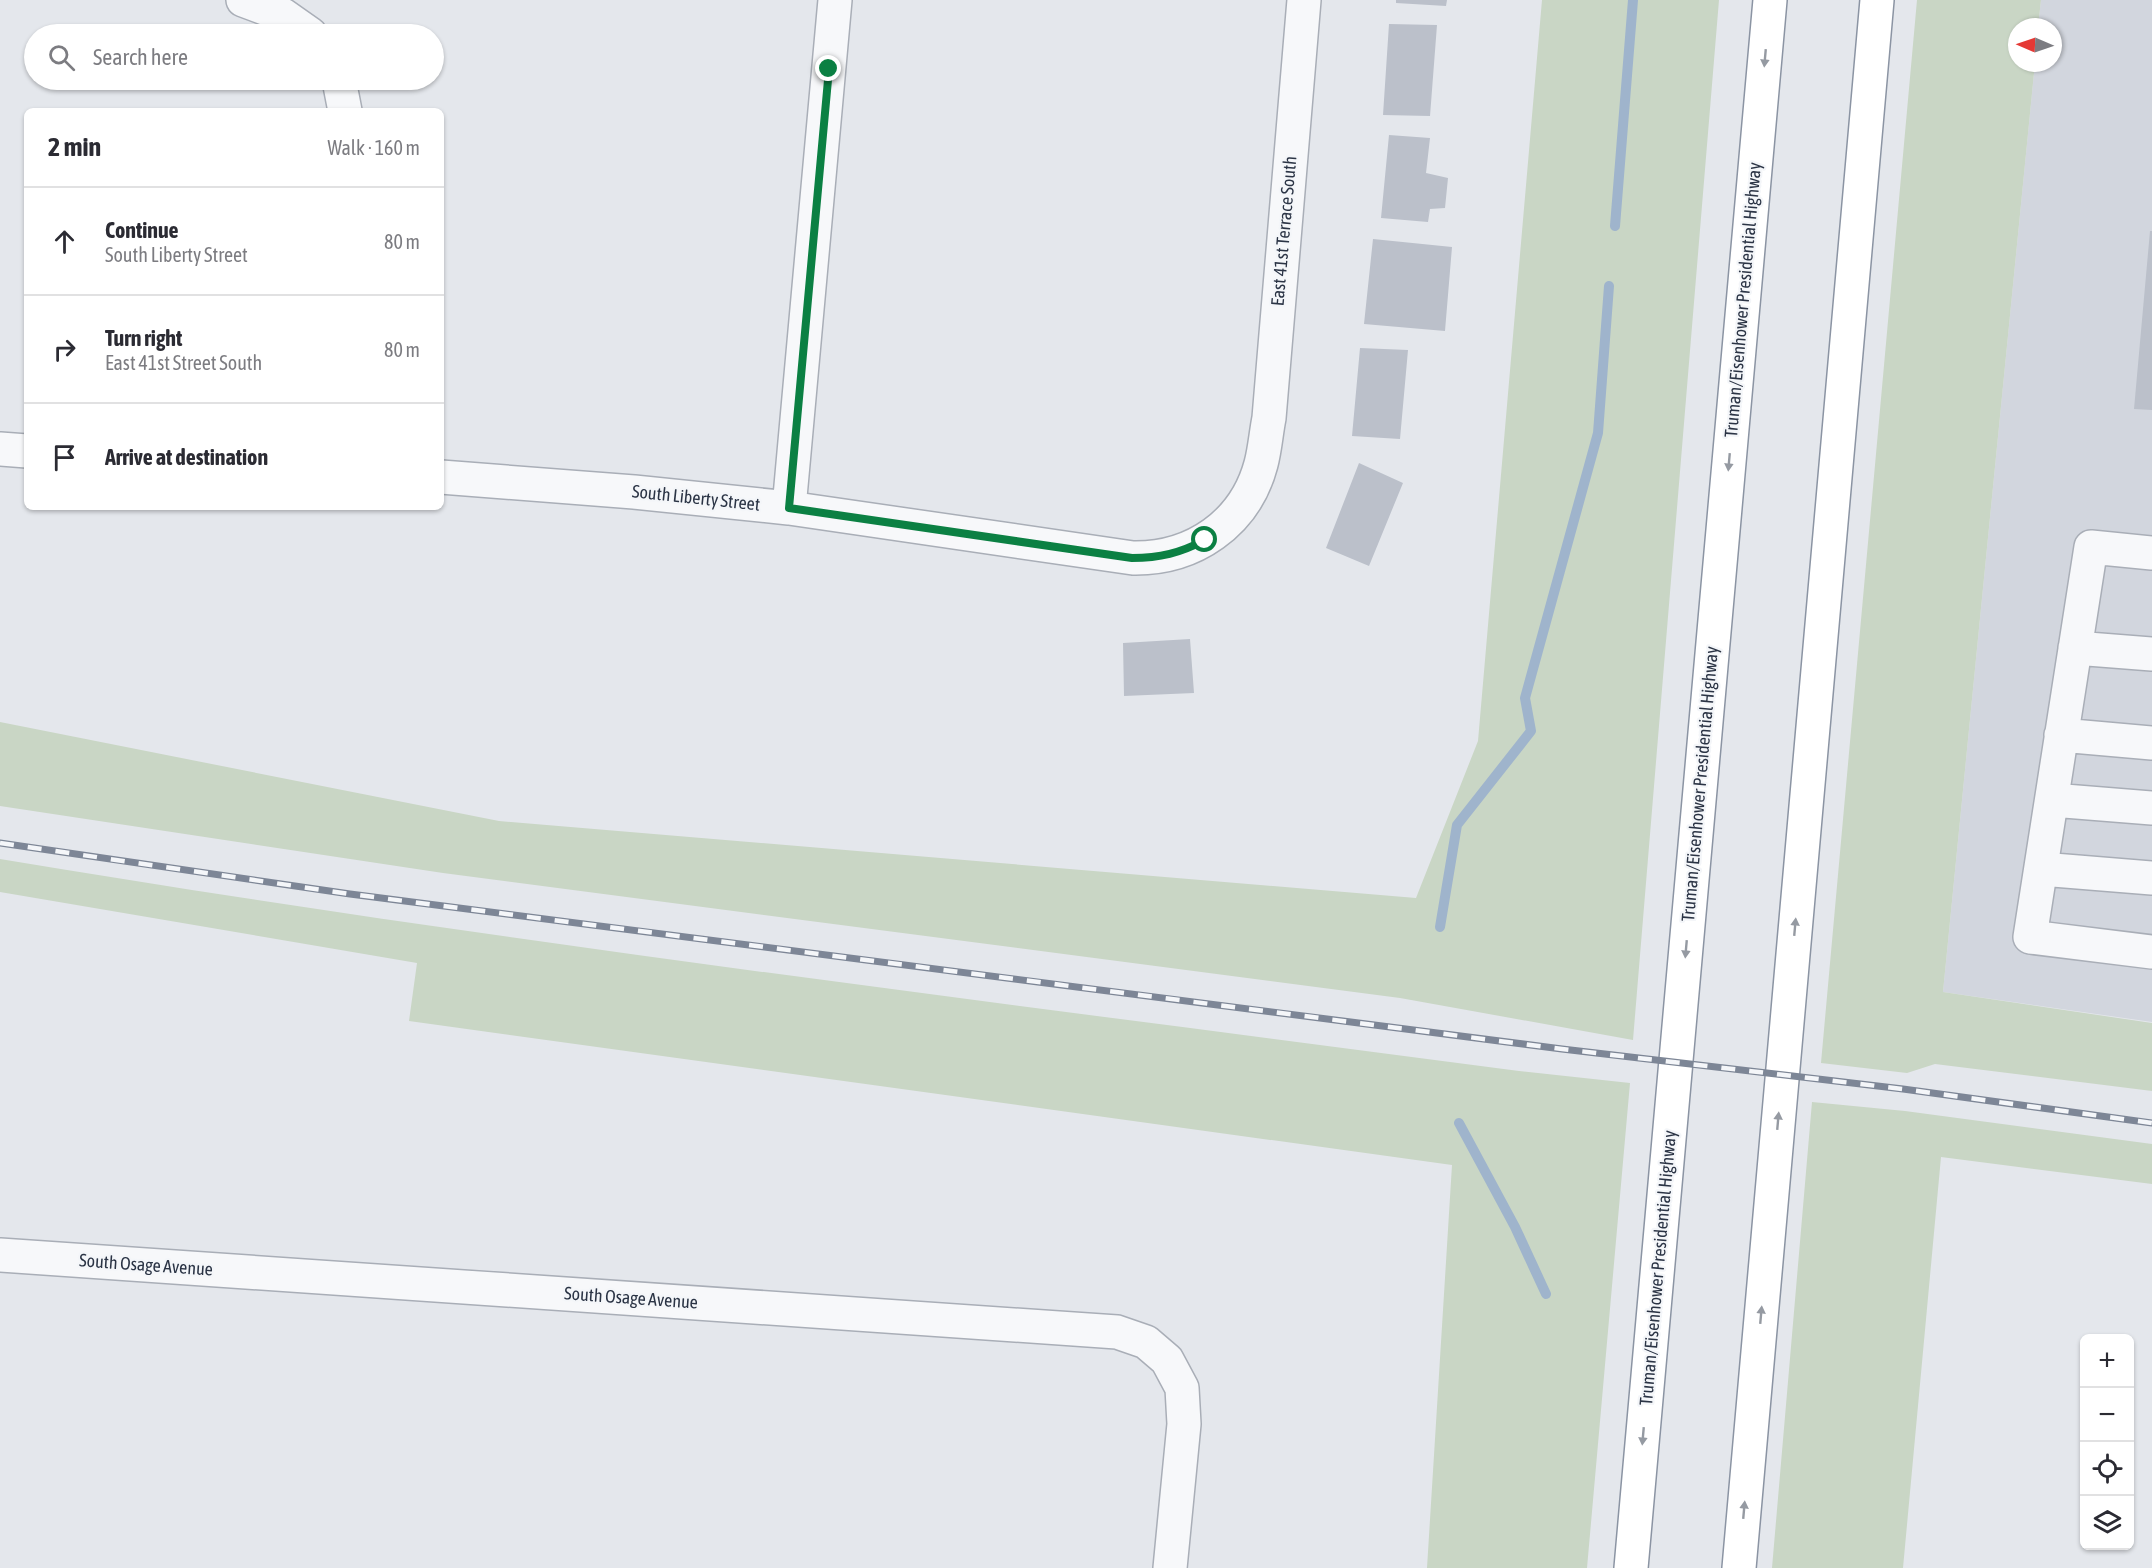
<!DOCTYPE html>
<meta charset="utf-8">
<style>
:root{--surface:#fff;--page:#f2f2f3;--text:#2b2b33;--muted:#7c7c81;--line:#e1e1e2}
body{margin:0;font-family:"Asap Condensed",sans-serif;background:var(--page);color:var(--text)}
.controls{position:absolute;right:18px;bottom:18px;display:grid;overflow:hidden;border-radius:9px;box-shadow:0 2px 4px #0004}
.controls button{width:54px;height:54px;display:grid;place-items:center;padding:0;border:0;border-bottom:2px solid var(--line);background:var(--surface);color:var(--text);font:30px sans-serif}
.compass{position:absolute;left:2008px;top:18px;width:54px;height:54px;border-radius:50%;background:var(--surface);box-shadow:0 2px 4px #0004;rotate:272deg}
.stop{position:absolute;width:18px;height:18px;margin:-14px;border:4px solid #0b8043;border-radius:50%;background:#fff}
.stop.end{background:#0b8043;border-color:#fff;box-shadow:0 2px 6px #0008}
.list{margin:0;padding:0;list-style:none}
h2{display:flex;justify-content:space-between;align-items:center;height:78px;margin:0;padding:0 24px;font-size:26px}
h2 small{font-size:20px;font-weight:400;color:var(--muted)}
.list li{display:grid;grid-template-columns:39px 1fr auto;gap:18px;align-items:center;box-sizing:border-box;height:108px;padding:0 24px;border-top:2px solid var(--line)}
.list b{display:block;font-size:22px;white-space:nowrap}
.list p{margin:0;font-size:20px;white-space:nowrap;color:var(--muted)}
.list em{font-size:20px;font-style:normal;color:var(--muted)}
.icon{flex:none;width:33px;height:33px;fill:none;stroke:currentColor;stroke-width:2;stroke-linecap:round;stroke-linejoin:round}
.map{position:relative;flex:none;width:2152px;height:1568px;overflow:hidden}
.search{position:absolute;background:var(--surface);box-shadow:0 2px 4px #0004;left:24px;top:24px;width:420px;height:66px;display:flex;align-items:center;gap:15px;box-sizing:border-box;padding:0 21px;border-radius:33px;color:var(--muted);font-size:22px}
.panel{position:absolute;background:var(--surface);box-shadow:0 2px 4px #0004;left:24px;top:108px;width:420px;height:402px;border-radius:9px}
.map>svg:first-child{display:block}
.built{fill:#d2d6de}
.green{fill:#c9d6c5}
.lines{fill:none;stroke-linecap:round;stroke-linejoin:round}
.stream{stroke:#9fb4cc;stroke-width:10}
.building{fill:#bbc0ca}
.minor-casing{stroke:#a9aeb7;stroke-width:36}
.highway-casing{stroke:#8b94a3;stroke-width:36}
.minor{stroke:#f7f8fa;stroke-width:33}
.highway{stroke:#fff;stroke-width:33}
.rail-casing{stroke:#7d8696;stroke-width:7}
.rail{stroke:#f4f6f9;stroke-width:4.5;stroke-dasharray:14;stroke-linecap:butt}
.oneway{fill:#959aa2}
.route{stroke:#0b8043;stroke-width:8}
.labels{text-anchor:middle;stroke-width:4.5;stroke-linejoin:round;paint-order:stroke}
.street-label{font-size:18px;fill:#2b3445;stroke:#f4f6f9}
</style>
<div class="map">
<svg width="2152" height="1568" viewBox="0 0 2152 1568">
<rect width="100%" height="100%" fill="#e4e7ec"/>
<path class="built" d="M2041 0H2152V1022L1943 992 2035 63H2053V27H2038Z"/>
<path class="green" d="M1542 0H1719L1633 1040 1400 998 443 873 0 806V722L499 821 1416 898 1478 741Z
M1917 0H2041L2038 27H2017V63H2035L1943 992 2152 1023V1091L1935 1064 1907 1073 1821 1063Z
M0 859C504 943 1012 1004 1519 1071L1630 1083 1587 1568H1427L1452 1165 409 1021 417 963 0 892Z
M1812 1102 1905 1111 2152 1144V1184L1941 1157 1903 1568H1772Z"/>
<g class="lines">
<path class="stream" d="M1615 226 1633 0
M1440 927 1457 825 1531 731 1525 698 1598 433 1609 286
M1459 1123 1515 1227 1546 1294"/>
</g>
<path class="building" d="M1396 0H1447L1446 6 1396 3Z
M1389 24 1437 25 1430 116 1383 115Z
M1389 135 1430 138 1426 173 1448 178 1445 208 1430 209 1428 222 1381 218Z
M2150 231H2152V410L2134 409Z
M1373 239 1452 247 1445 331 1364 324Z
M1360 348 1408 350 1400 439 1352 436Z
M1359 463 1403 483 1369 566 1326 548Z
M1190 639 1194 693 1124 696 1123 643Z"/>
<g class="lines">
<g class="minor-casing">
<path id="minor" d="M243 0 283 15 310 34
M339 80 345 111
M0 449 27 451
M441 477 634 492 789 508 1133 558C1193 559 1245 524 1261 464 1265 449 1266 433 1269 418L1304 0
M789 508 835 0
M2152 553 2091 547 2030 937 2152 952
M2075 648 2152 654
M2061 735 2152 743
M2052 800 2152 808
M2041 869 2152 878
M0 1255 1117 1332 1146 1342 1167 1360 1182 1388 1184 1424 1170 1568"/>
</g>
<g class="highway-casing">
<path id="highway" d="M1631 1568 1770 0
M1739 1568 1877 0"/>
</g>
<use href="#minor" class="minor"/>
<use href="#highway" class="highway"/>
<g class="rail-casing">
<path id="rail" d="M0 843 350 894 1562 1049 1903 1089 2152 1123"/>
</g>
<use href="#rail" class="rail"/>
</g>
<defs><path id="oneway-solid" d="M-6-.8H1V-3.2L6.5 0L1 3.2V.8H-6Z" transform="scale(1.5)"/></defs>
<g class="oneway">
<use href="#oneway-solid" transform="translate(1765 58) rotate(95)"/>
<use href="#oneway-solid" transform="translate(1729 462) rotate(95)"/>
<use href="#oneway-solid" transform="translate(1795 927) rotate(-85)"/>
<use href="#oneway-solid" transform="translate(1686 949) rotate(95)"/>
<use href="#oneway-solid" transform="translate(1778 1121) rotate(-85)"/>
<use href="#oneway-solid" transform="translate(1761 1315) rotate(-85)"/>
<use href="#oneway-solid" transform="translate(1643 1436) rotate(95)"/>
<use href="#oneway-solid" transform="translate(1744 1510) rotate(-85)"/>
</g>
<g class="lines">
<path class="route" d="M829 69 789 508 1132 558C1160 558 1180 553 1205 540"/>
</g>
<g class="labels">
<g class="street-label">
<text transform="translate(1284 231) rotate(-85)" y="6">East 41st Terrace South</text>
<text transform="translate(1743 300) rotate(-85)" y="6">Truman/Eisenhower Presidential Highway</text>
<text transform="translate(696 498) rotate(6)" y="6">South Liberty Street</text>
<text transform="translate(1700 784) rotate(-85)" y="6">Truman/Eisenhower Presidential Highway</text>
<text transform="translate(146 1265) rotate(4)" y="6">South Osage Avenue</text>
<text transform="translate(1658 1268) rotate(-85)" y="6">Truman/Eisenhower Presidential Highway</text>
<text transform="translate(631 1298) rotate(4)" y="6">South Osage Avenue</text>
</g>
</g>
</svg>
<div class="controls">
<button>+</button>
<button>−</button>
<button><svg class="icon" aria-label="locate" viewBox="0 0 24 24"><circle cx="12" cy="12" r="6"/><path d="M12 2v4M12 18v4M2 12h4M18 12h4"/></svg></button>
<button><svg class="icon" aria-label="layers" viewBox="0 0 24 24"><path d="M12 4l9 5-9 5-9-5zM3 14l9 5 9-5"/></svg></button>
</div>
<svg class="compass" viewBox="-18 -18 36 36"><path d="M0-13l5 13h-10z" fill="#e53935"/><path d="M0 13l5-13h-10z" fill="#7c7c81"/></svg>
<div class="stop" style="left:1205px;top:540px"></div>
<div class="stop end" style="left:829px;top:69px"></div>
<div class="search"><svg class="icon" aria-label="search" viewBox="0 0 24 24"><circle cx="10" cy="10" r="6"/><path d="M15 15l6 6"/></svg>Search here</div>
<section class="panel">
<h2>2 min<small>Walk · 160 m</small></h2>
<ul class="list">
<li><svg class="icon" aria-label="ahead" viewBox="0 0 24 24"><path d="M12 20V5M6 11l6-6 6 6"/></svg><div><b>Continue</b><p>South Liberty Street</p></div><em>80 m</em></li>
<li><svg class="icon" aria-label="right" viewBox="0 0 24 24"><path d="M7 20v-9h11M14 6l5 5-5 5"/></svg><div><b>Turn right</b><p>East 41st Street South</p></div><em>80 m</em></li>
<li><svg class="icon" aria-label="arrive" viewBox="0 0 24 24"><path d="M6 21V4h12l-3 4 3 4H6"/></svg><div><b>Arrive at destination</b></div></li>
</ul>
</section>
</div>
